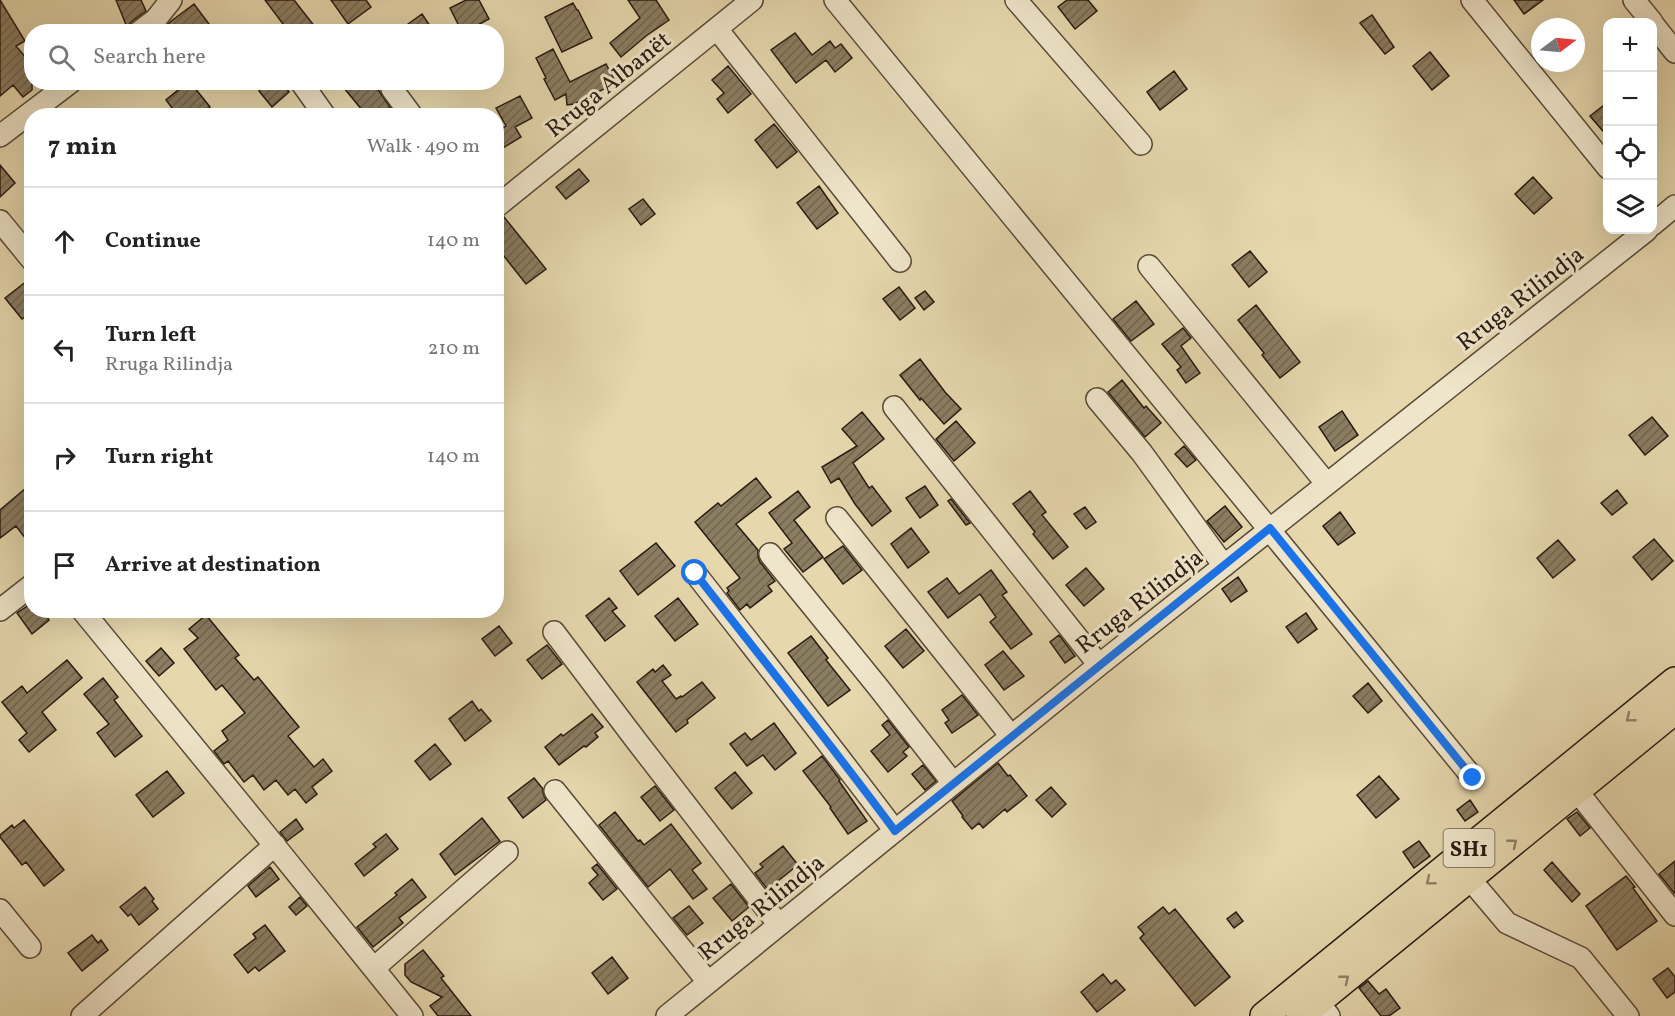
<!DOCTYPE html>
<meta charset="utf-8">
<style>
:root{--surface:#fff;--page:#f2f2f2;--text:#222;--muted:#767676;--line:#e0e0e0}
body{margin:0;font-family:Vollkorn,serif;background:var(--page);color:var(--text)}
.controls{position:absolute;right:18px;top:18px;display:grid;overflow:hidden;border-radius:12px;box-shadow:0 6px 24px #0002}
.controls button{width:54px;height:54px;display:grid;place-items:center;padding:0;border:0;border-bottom:2px solid var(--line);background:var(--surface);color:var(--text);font:30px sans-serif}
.compass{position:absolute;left:1531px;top:18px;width:54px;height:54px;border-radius:50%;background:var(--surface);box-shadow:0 6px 24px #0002;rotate:74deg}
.stop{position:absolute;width:18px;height:18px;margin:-14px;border:4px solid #1a73e8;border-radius:50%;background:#fff}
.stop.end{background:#1a73e8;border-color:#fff;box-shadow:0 2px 6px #0008}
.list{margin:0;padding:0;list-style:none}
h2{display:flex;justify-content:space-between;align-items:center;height:78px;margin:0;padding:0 24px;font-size:26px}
h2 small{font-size:20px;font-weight:400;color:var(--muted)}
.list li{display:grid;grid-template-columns:39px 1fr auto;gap:18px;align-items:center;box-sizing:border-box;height:108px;padding:0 24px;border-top:2px solid var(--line)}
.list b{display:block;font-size:22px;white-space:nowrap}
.list p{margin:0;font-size:20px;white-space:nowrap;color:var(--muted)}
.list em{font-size:20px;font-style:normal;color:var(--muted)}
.icon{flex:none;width:33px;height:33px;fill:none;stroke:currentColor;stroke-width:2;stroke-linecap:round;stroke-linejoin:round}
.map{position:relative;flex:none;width:1675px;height:1016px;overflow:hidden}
.search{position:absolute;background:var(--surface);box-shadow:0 6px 24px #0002;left:24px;top:24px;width:480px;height:66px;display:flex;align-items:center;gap:15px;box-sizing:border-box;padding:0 21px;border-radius:24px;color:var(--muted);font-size:22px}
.panel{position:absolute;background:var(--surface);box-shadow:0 6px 24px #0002;left:24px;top:108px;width:480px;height:510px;border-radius:24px}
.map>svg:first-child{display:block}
.building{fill:url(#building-hatch);stroke:#281b11;stroke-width:1.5}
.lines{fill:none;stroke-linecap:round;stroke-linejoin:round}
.minor-casing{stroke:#584a38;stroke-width:24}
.major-casing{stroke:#281b11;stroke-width:30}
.minor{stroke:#efe5ca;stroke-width:21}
.major{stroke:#e6d7ad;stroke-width:27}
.oneway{stroke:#908267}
.route{stroke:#1a73e8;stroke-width:8}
.labels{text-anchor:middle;stroke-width:6;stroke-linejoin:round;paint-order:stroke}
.shield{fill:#efe5ca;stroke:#645848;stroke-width:1.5}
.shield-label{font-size:22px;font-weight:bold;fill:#281b11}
.street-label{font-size:24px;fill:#281b11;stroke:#efe5ca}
</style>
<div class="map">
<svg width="1675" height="1016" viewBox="0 0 1675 1016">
<defs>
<pattern id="building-hatch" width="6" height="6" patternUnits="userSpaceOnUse" patternTransform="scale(1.5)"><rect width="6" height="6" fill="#8b7d62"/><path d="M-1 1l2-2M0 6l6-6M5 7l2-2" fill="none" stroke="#72664f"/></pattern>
</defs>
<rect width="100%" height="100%" fill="#e6d7ad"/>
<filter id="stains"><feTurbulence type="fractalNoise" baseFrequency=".00333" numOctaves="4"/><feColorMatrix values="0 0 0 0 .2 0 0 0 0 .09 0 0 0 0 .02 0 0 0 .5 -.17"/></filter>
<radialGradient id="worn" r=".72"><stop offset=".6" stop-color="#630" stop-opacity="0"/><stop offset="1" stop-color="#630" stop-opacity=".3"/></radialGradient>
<path class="building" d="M0 0 25 41 16 46 32 65V90L23 97 13 85 0 96Z
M116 0H141L146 11 131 22 127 27Z
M265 0H294L319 32H289Z
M331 0H366L371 7 348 24Z
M466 0H479L489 19 465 32H462L450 8Z
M628 0H656L669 20 646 36 621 57 610 43 640 18Z
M1067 0H1088L1097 11 1075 29 1058 7Z
M1514 0H1543L1524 14Z
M573 3 577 10H578L592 38 562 52 545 17Z
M194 4 215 32H161L170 22Z
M422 14 434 32H397Z
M1372 15 1394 47 1385 54 1360 23Z
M795 33 812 55 830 41 835 48 841 44 852 58 835 72 826 60 796 83 771 50Z
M553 49 570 82 606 64 616 83 574 104 567 105 566 94 555 100 544 79 546 78 536 58Z
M1430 52 1449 76 1432 90 1413 66Z
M728 66 751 94 728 113 717 99 724 93 712 80Z
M1174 71 1187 89 1160 110 1147 92Z
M188 82H190L210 107 199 116H178L166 100Z
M269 82H281L289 92 272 107 259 91Z
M339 82H373L396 116H367Z
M520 96 532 118 515 127 521 137 496 152V132L506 126 496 108Z
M1608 102V137L1590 116Z
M774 124 797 152 777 168 755 140Z
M0 165 15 183 0 197Z
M579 169 589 181 566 199 556 187Z
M1533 177 1552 198 1534 214 1515 194Z
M819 186 838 213 817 229 797 203Z
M643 199 655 214 641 225 629 209Z
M504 217 546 269 526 284 496 246V220Z
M1250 251 1267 272 1249 287 1232 265Z
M32 277V312L22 319 5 298Z
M899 287 915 308 900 320 883 299Z
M925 291 934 302 924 310 915 298Z
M1136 301 1154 324 1131 341 1113 319Z
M1256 305 1300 362 1280 378 1262 355 1264 353 1238 320Z
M1183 328 1191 338 1181 346 1200 373 1186 383 1177 370 1181 367 1162 344Z
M920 359 945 392 961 409 944 424 921 398 920 400 900 375Z
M1122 380 1144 408 1146 406 1161 423 1145 437 1108 392Z
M1342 411 1358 435 1335 451 1319 427Z
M862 412 884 439 853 463 869 488 872 486 891 511 872 526 855 504 839 478 831 483 822 467 857 446 842 429Z
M1652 417 1668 436 1645 455 1629 435Z
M956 421 975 443 954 461 936 439Z
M1184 446 1196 460 1187 467 1175 454Z
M756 478 771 497 736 524 758 550V557L760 562 775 581 768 586 772 591 750 608 747 604 740 610 727 593 729 591 727 588 740 578 695 522 718 503 721 506Z
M925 486 938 505 920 518 906 498Z
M26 488 32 494V500L26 505 32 513V547L16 526 0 538V510Z
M1617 490 1627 503 1612 515 1601 503Z
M798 491 810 507 794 520 823 557 803 572 784 549 792 543 769 513Z
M1030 491 1046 512 1042 515 1068 547 1053 559 1033 534 1035 532 1013 504Z
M951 499 970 523 966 525 948 501Z
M1225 506 1242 527 1224 542 1207 521Z
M1085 507 1096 522 1086 529 1074 514Z
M1340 512 1355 533 1338 545 1323 526Z
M911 528 929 552 908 568 891 544Z
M1654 539 1673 561 1652 580 1633 557Z
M1558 540 1575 560 1553 578 1537 558Z
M656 543 675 566 638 595 620 571Z
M843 546 862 570 843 584 824 559Z
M1086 568 1104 589 1084 606 1066 585Z
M991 570 1007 592 1002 595 1032 634 1011 649 990 622 996 617 980 594 948 618 928 592 947 578 959 594Z
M1238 577 1247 591 1231 602 1222 589Z
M609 598 617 608 612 611 625 626 605 641 586 616Z
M678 598 698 624 675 641 655 616Z
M32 603V610H43L49 620 32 634 17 613Z
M1306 613 1317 629 1298 643 1286 627Z
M206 615 239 655 235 658 254 680 258 677 299 727 288 736 314 767 323 759 332 771 312 787 317 794 306 803 295 789 288 795 276 780 264 790 253 775 244 782 228 761 224 764 214 751 228 740 222 731 245 713 222 685 216 690 184 649 198 638 189 629Z
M499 626 512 643 495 656 482 639Z
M906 629 924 651 903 668 885 646Z
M1059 635 1075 656 1065 663 1050 642Z
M811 636 828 658 826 660 850 690 828 706 788 653Z
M547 645 562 664 542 679 527 660Z
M161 648 174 663 159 676 146 661Z
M1003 651 1024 676 1004 690 985 665Z
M67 660 82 678 42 712 56 730 29 752 19 740 27 733 2 702 22 686 27 693Z
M663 665 671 675 662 681 676 699 681 696 682 697 702 682 715 698 687 720 688 723 676 732 637 682 653 669 655 672Z
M103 678 118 697 114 700 142 736 115 757 97 733 109 724 84 694Z
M1368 683 1382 701 1368 713 1353 696Z
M962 695 978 715 952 733 945 723 949 720 942 710Z
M472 701 479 711 481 709 491 721 465 741 449 719Z
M592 714 603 727 595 733 598 737 586 747 584 746 559 765 545 747 561 734 563 736Z
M888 720 909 747 903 752 907 756 888 772 871 751 890 735 882 725Z
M774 723 796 753 775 770 763 755 747 766 730 744 745 733 751 740Z
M435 744 451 764 430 780 415 761Z
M822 756 840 780 839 781 867 821 848 834 830 808 831 807 803 771Z
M998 763 1008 776 1010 775 1027 796 1007 812 1005 809 983 828 979 823 972 829 962 817 963 816 952 801Z
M923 765 936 781 925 790 912 774Z
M167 771 184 793 153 817 136 795Z
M735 772 752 793 732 809 715 788Z
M1379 776 1399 799 1376 818 1357 795Z
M534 778 543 789V793L546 800 523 818 508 798Z
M655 786 674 810 660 821 641 797Z
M1051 787 1066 804 1052 817 1036 800Z
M1470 800 1478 812 1465 821 1457 810Z
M615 812 638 841 640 840 644 845 671 824 701 863 692 870 707 889 693 899 670 869 648 887 599 825Z
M1577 812 1590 828 1580 836 1567 819Z
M482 818 500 841 455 875 440 854Z
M296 819 303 829 287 841 280 832Z
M24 820 64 870 44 886 26 862 22 865 0 837V835L12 825 14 828Z
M386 834 398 849 364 876 355 864 376 847 373 844Z
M1419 841 1430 856 1414 868 1403 852Z
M783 846 798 865 773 885 783 898 778 903 755 873 763 867 760 864Z
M1675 861V894L1659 874Z
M1552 862 1580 894 1572 902 1544 870Z
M597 864 617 889 603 900 589 883 598 875 592 868Z
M270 867 279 879 256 897 248 886Z
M1626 876 1635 887 1633 888 1657 921 1617 950 1586 906Z
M412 879 426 897 399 918 403 923 373 947 357 927 397 895 395 893Z
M731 884 749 907 732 921 713 898Z
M145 887 154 899 152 901 158 909 139 925 131 914 128 916 120 907Z
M300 897 307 906 296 915 289 907Z
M689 906 703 923 687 935 673 918Z
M1163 907 1169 914 1175 909 1230 977 1195 1006 1140 938 1144 934 1138 927Z
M1236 912 1243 921 1234 928 1227 919Z
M265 925 285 951 259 971 255 967 248 973 234 955 256 938 253 934Z
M92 935 98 943 101 940 108 950 82 971 68 953Z
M423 950 444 976 441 978 471 1016H438L430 1006 442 997 411 982 405 975V964Z
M612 957 628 978 608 994 592 973Z
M1668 968 1675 977V992L1667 998 1653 979Z
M1103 974 1111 984 1116 980 1125 990 1097 1012 1081 992Z
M1368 981 1379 994 1386 989 1400 1008 1389 1016H1381L1359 988Z"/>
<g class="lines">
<g class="minor-casing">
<path id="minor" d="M835 0 1473 778
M1016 0 1141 144
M1472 0 1608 168
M1634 0 1652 22
M1652 23 1675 52
M717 29 900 261
M139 32 156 19 171 0
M301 82 325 116
M392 89 412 116
M0 136 71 82
M496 207 752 0
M0 221 32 260
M1652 225 1675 206
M1149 266 1326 483
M1097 399 1142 453 1224 566
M894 407 1099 665
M837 518 1011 736
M770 554 878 687 953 783
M695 573C762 659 830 744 895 831
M0 610 32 585
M82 610 262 830 412 1016
M554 632 635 739 779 925
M555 791 708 982
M1577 791 1675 915
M1469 878 1507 923 1581 958 1628 1016
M0 910 30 947
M374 968 507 852
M1318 1002 1329 1016
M82 1016 275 845
M667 1016 1099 665 1647 230"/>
</g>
<g class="major-casing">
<path id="major" d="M1264 1016 1675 681
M1300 1016 1675 710"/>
</g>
<use href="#minor" class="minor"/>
<use href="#major" class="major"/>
</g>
<defs><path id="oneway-chevron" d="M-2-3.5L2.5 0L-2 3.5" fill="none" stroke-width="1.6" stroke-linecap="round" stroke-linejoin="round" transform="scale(1.5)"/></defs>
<g class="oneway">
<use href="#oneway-chevron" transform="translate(1630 718) rotate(141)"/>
<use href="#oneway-chevron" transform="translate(1513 843) rotate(-39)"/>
<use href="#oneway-chevron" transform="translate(1430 881) rotate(141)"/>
<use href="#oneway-chevron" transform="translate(1345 979) rotate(-39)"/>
</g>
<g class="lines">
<path class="route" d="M695 573C762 659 830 743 895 831L1270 528 1473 778"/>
</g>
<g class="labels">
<rect class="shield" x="1443.5" y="829" width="51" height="38" rx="4.5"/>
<g class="shield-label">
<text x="1469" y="856">SH1</text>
</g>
<g class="street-label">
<text transform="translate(608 84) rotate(-39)" y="8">Rruga Albanët</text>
<text transform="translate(1520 298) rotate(-38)" y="8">Rruga Rilindja</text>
<text transform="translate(1139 601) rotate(-38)" y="8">Rruga Rilindja</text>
<text transform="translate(761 907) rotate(-39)" y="8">Rruga Rilindja</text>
</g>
</g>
<rect width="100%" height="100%" filter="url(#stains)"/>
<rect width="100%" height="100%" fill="url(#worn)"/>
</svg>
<div class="controls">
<button>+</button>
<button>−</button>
<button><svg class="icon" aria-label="locate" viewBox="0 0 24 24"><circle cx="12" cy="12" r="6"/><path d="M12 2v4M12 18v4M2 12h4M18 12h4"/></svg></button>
<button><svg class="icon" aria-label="layers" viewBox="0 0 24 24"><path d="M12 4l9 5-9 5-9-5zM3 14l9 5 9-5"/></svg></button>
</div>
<svg class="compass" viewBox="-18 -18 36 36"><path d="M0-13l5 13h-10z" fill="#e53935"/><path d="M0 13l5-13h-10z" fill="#767676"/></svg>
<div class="stop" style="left:695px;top:573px"></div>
<div class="stop end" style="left:1473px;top:778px"></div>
<div class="search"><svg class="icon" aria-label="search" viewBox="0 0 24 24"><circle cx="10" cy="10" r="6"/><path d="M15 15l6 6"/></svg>Search here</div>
<section class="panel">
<h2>7 min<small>Walk · 490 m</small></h2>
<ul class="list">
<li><svg class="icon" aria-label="ahead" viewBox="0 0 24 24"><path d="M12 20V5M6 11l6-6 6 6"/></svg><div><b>Continue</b></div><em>140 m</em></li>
<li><svg class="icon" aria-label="left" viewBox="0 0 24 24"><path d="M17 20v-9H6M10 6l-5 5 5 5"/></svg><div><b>Turn left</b><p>Rruga Rilindja</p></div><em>210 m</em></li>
<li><svg class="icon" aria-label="right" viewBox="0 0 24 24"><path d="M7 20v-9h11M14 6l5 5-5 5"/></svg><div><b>Turn right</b></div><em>140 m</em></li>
<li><svg class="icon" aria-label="arrive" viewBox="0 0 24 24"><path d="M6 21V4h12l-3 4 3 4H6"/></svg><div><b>Arrive at destination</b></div></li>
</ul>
</section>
</div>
